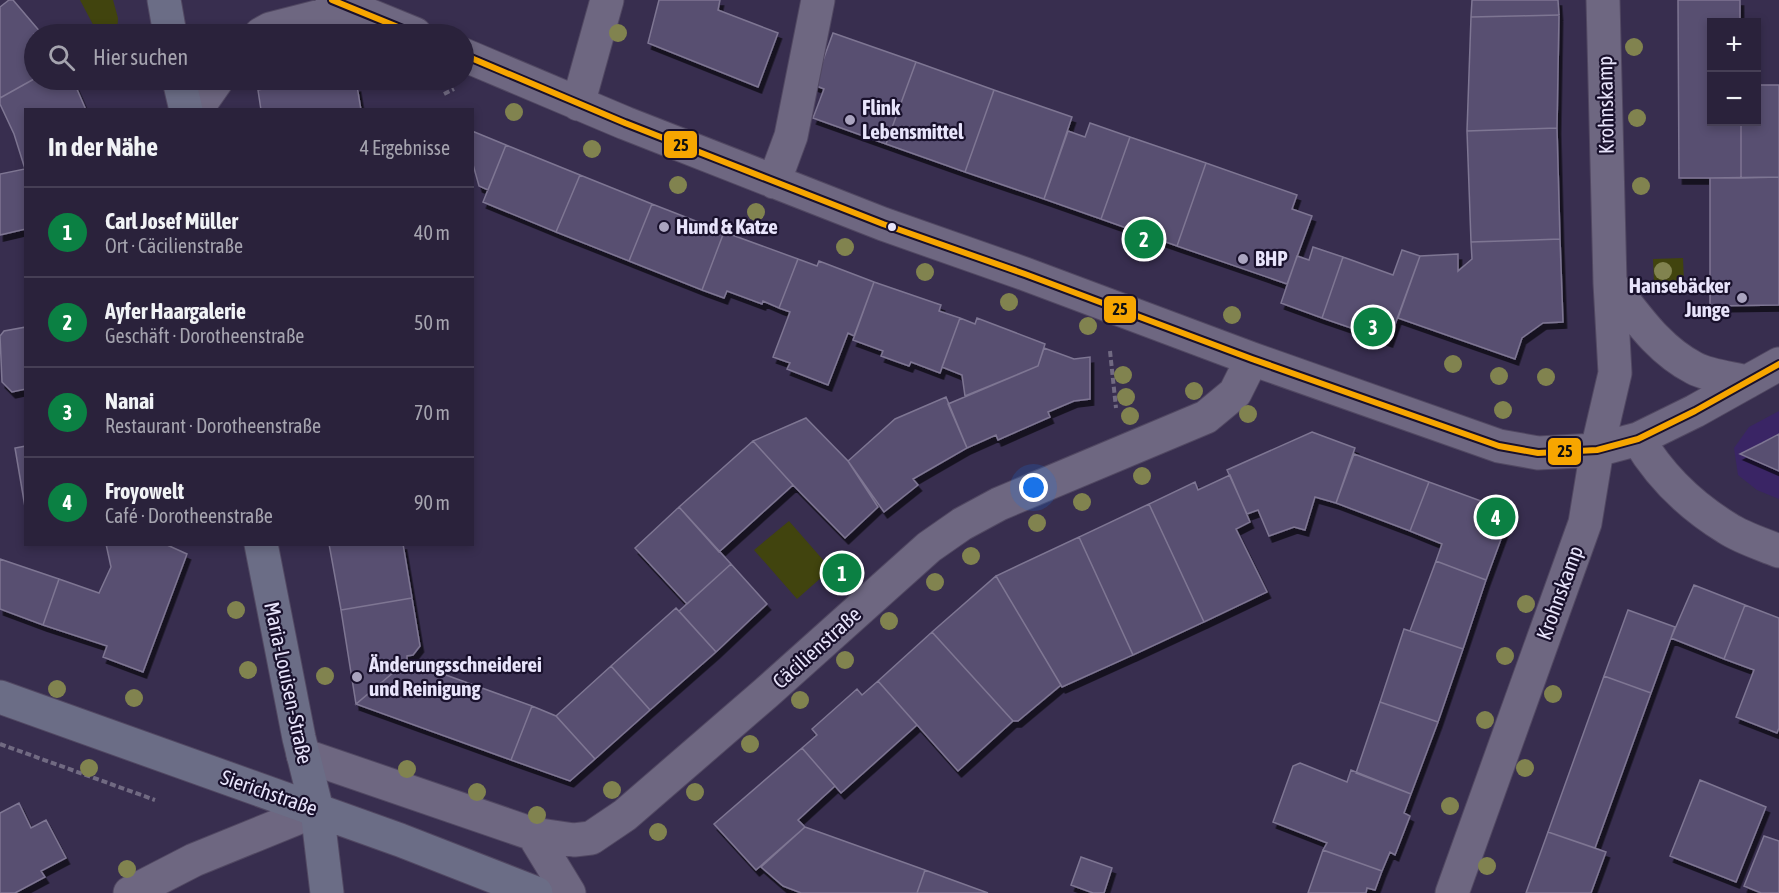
<!DOCTYPE html>
<html lang="de">
<meta charset="utf-8">
<style>
:root{--surface:#2a223b;--page:#322a42;--text:#f1f3f6;--muted:#a5a4af;--line:#463f55;--accent:#0b8043}
body{margin:0;font-family:"Asap Condensed",sans-serif;background:var(--page);color:var(--text)}
.controls{position:absolute;right:18px;top:18px;display:grid;overflow:hidden;border-radius:0px;box-shadow:0 3px 9px #0003}
.controls button{width:54px;height:54px;display:grid;place-items:center;padding:0;border:0;border-bottom:2px solid var(--line);background:var(--surface);color:var(--text);font:30px sans-serif}
.you{position:absolute;left:1034px;top:488px;width:21px;height:21px;margin:-15px;border:4px solid #fff;border-radius:50%;background:#1a73e8;box-shadow:0 0 0 9px #1a73e833}
.badge{display:grid;place-items:center;width:39px;height:39px;border-radius:50%;background:var(--accent);color:#fff;font-size:20px;font-weight:700}
.pin{position:absolute;translate:-50% -50%;border:3px solid #fff;box-shadow:0 2px 6px #0006}
.list{margin:0;padding:0;list-style:none}
h2{display:flex;justify-content:space-between;align-items:center;height:78px;margin:0;padding:0 24px;font-size:26px}
h2 small{font-size:20px;font-weight:400;color:var(--muted)}
.list li{display:grid;grid-template-columns:39px 1fr auto;gap:18px;align-items:center;box-sizing:border-box;height:90px;padding:0 24px;border-top:2px solid var(--line)}
.list b{display:block;font-size:22px;white-space:nowrap}
.list p{margin:0;font-size:20px;white-space:nowrap;color:var(--muted)}
.list em{font-size:20px;font-style:normal;color:var(--muted)}
.icon{flex:none;width:33px;height:33px;fill:none;stroke:currentColor;stroke-width:2;stroke-linecap:round;stroke-linejoin:round}
.map{position:relative;flex:none;width:1779px;height:893px;overflow:hidden}
.search{position:absolute;background:var(--surface);box-shadow:0 3px 9px #0003;left:24px;top:24px;width:450px;height:66px;display:flex;align-items:center;gap:15px;box-sizing:border-box;padding:0 21px;border-radius:33px;color:var(--muted);font-size:22px}
.panel{position:absolute;background:var(--surface);box-shadow:0 3px 9px #0003;left:24px;top:108px;width:450px;height:438px;border-radius:0px}
.map>svg:first-child{display:block}
.built{fill:#3a2565}
.green{fill:#41440e}
.building{fill:#594f71;stroke:#7e7693;stroke-width:1.5;filter:url(#shadow)}
.lines{fill:none;stroke-linecap:round;stroke-linejoin:round}
.minor-casing{stroke:#514862;stroke-width:35}
.major-casing{stroke:#514862;stroke-width:35}
.path{stroke:#716a82;stroke-width:4;stroke-dasharray:6 3;stroke-linecap:butt}
.minor{stroke:#6e6781;stroke-width:33}
.major{stroke:#6b6d86;stroke-width:33}
.bus-1-casing{stroke:#19112c;stroke-width:10}
.bus-1{stroke:#f7a600;stroke-width:6}
.tree{fill:#81834f}
.poi-dot{fill:#aaa4bf;stroke:#19112c;stroke-width:2}
.bus-dot{fill:#e8e4fb;stroke:#19112c;stroke-width:2}
.labels{text-anchor:middle;stroke-width:4.5;stroke-linejoin:round;paint-order:stroke}
.street-label{font-size:21px;fill:#e8e4fb;stroke:#19112c}
.poi-label{font-size:21px;font-weight:bold;fill:#e8e4fb;stroke:#19112c;text-anchor:start}
.line-badge{stroke:#19112c;stroke-width:2}
.pale-badge-label{font-size:16px;text-anchor:middle;font-weight:bold;fill:#111}
</style>
<div class="map">
<svg width="1779" height="893" viewBox="0 0 1779 893">
<defs>
<filter id="shadow"><feDropShadow dx="3.5" dy="6" stdDeviation="0" flood-color="#0009"/></filter>
</defs>
<rect width="100%" height="100%" fill="#382e4f"/>
<path class="built" d="M1779 411V499L1757 490 1738 475 1734 448 1749 427Z"/>
<path class="green" d="M80 0H113L118 18 117 34H98Z
M1683 258 1684 282 1654 283 1653 259Z
M789 521 831 569 797 599 754 550Z"/>
<path class="building" d="M9 0H13L42 34H34V79L0 98V7Z
M659 0H720L718 10 778 33 758 87 648 43Z
M1472 0H1558L1559 15 1471 17Z
M1678 0H1740V22H1712V122H1741V178H1679Z
M1559 15 1557 128 1467 131 1471 17Z
M833 33 916 62 886 144 813 118 824 89 814 85Z
M916 62 994 90 965 172 886 144Z
M34 79 73 80 86 110H26V229L0 235V174L25 169 14 134 0 104V98Z
M277 80H313V82L338 80 340 89 357 86 361 110H261L258 90 278 86Z
M1756 85H1779V177L1741 178V122H1756Z
M994 90 1072 117 1044 199 965 172Z
M1090 123 1130 137 1101 219 1044 199 1068 131 1085 137Z
M1557 128 1560 239 1471 242 1467 131Z
M472 131 506 145 488 190 479 186 472 161Z
M1130 137 1206 163 1177 246 1101 219Z
M506 145 580 175 556 232 483 202Z
M1206 163 1297 195 1292 209 1312 216 1287 284 1177 246Z
M580 175 652 204 629 261 556 232Z
M1779 177V305L1710 306V178Z
M652 204 724 232 702 290 629 261Z
M724 232 798 259 779 308 763 301 762 304 727 291 724 298 702 290Z
M1560 239 1563 322 1543 323 1522 338 1515 359 1398 318 1420 256 1458 254V271L1472 259 1471 242Z
M1313 247 1343 257 1322 318 1281 303 1297 256 1309 260Z
M1402 250 1420 256 1389 341 1322 318 1343 257 1393 275Z
M798 259 817 266 819 261 874 282 854 336 848 333 828 385 787 369 790 363 773 357 790 312 779 308Z
M874 282 941 305 939 311 960 318 940 373 911 362 909 366 881 356 883 351 853 340Z
M960 318 975 324 977 318 1045 344 1038 366 965 396 962 375 942 367Z
M26 327V389L12 392 2 382 0 336 4 331Z
M1044 348 1074 359 1090 357V399L1074 401 1048 412 1050 417 998 440 996 435 967 448 948 404 1038 366Z
M946 397 967 448 913 479 918 485 884 512 848 461 895 419Z
M806 418 848 461 878 507 845 538 793 485 753 441Z
M1312 432 1355 448 1336 503 1315 497 1305 530 1294 527 1269 536 1258 510 1247 514 1227 470Z
M1779 434V471L1740 454 1762 443Z
M753 441 793 485 719 552 679 507Z
M26 446V507H25L15 448Z
M1354 454 1429 482 1410 531 1336 503Z
M1230 475 1250 522 1236 529 1267 592 1204 622 1149 504 1195 482 1198 490Z
M1429 482 1511 512 1486 580 1436 561 1442 544 1410 531Z
M1149 504 1204 622 1133 655 1079 537Z
M679 507 731 564 687 604 635 548Z
M1079 537 1133 655 1062 687 996 576Z
M106 544H165L187 554 143 672 103 657 107 646 43 625 59 579 99 593 111 567Z
M329 544H403L412 598 341 610Z
M0 559 59 579 43 625 0 609Z
M1436 561 1486 580 1463 649 1410 631Z
M731 564 767 604 716 652 679 611Z
M996 576 1061 685 1018 721H1013L932 632Z
M1694 585 1745 605 1724 659 1671 638Z
M412 598 420 646 413 655 407 656V661L356 704 341 610Z
M1745 605 1779 618V728L1777 733 1736 717 1754 670 1724 659Z
M676 608 716 652 650 710 611 666Z
M1628 610 1675 627 1651 693 1604 676Z
M1404 629 1463 649 1438 722 1380 702Z
M932 632 1013 721 958 771 878 681Z
M407 661 532 706 511 760 356 704Z
M611 666 650 710 595 759 556 716Z
M1604 676 1651 693 1595 848 1548 832Z
M878 681 917 725 841 793 802 748 817 735 812 729 857 689 862 695Z
M1380 702 1438 722 1411 794 1356 773Z
M532 706 556 716 595 759 570 781 511 760Z
M802 748 835 786 798 820 805 827 756 870 714 824Z
M1300 763 1347 782 1351 770 1411 794 1404 813 1410 816 1395 855 1390 852 1382 871 1323 850 1327 843 1273 822 1293 766Z
M1700 780 1766 807 1736 882 1670 856Z
M19 803 31 828 46 820 66 858 41 871 45 877 15 893H0V813Z
M805 827 925 870 917 893H801L783 886 761 867Z
M1548 832 1606 852 1591 893H1526Z
M1764 836 1779 841V893H1761L1744 886Z
M1323 850 1382 871 1375 890 1367 888 1366 893H1308Z
M1081 857 1112 868 1104 893H1093L1071 885Z
M925 870 988 893H917Z"/>
<g class="lines">
<g class="minor-casing">
<path id="minor" d="M332 0 415 34
M261 34 270 29 352 8
M464 55 625 123 883 224 1025 274 1252 359 1499 446 1538 453 1597 450 1638 439 1695 411 1779 364
M578 104 607 0
M196 110 217 80
M774 182 791 136 818 0
M1610 283C1635 314 1657 349 1694 368 1709 376 1731 378 1747 382
M1638 439C1660 476 1691 506 1727 528 1742 538 1762 544 1779 551
M303 755 533 834 574 840 591 838 625 815 766 693 929 547 962 524 999 504 1206 417 1235 393 1252 359
M533 834 569 893
M130 893 194 860 317 810
M1452 893 1585 523 1597 450 1615 373 1610 283 1603 0"/>
</g>
<g class="major-casing">
<path id="major" d="M164 0 170 34
M179 80 186 110
M261 544 299 738 317 810 327 893
M0 697 400 840 536 893"/>
</g>
<path class="path" d="M444 94 454 89
M1110 351 1116 408
M0 744 155 800"/>
<use href="#minor" class="minor"/>
<use href="#major" class="major"/>
<g class="bus-1-casing">
<path id="bus-1" d="M332 0 415 34
M464 55 625 123 883 224 1025 274 1252 359 1499 446 1538 453 1597 450 1638 439 1695 411 1779 364"/>
</g>
<use href="#bus-1" class="bus-1"/>
</g>
<g class="tree">
<circle cx="618" cy="33" r="9"/>
<circle cx="1634" cy="47" r="9"/>
<circle cx="514" cy="112" r="9"/>
<circle cx="1637" cy="118" r="9"/>
<circle cx="592" cy="149" r="9"/>
<circle cx="678" cy="185" r="9"/>
<circle cx="1641" cy="186" r="9"/>
<circle cx="756" cy="212" r="9"/>
<circle cx="845" cy="247" r="9"/>
<circle cx="1663" cy="271" r="9"/>
<circle cx="925" cy="272" r="9"/>
<circle cx="1009" cy="302" r="9"/>
<circle cx="1232" cy="315" r="9"/>
<circle cx="1088" cy="326" r="9"/>
<circle cx="1453" cy="364" r="9"/>
<circle cx="1123" cy="375" r="9"/>
<circle cx="1499" cy="376" r="9"/>
<circle cx="1546" cy="377" r="9"/>
<circle cx="1194" cy="391" r="9"/>
<circle cx="1126" cy="397" r="9"/>
<circle cx="1503" cy="410" r="9"/>
<circle cx="1248" cy="414" r="9"/>
<circle cx="1130" cy="416" r="9"/>
<circle cx="1142" cy="476" r="9"/>
<circle cx="1082" cy="502" r="9"/>
<circle cx="1037" cy="523" r="9"/>
<circle cx="971" cy="556" r="9"/>
<circle cx="935" cy="582" r="9"/>
<circle cx="1526" cy="604" r="9"/>
<circle cx="236" cy="610" r="9"/>
<circle cx="889" cy="621" r="9"/>
<circle cx="1505" cy="656" r="9"/>
<circle cx="845" cy="660" r="9"/>
<circle cx="248" cy="670" r="9"/>
<circle cx="325" cy="676" r="9"/>
<circle cx="57" cy="689" r="9"/>
<circle cx="1553" cy="694" r="9"/>
<circle cx="134" cy="698" r="9"/>
<circle cx="800" cy="700" r="9"/>
<circle cx="1485" cy="720" r="9"/>
<circle cx="750" cy="744" r="9"/>
<circle cx="89" cy="768" r="9"/>
<circle cx="1525" cy="768" r="9"/>
<circle cx="407" cy="769" r="9"/>
<circle cx="612" cy="790" r="9"/>
<circle cx="477" cy="792" r="9"/>
<circle cx="695" cy="792" r="9"/>
<circle cx="1450" cy="806" r="9"/>
<circle cx="537" cy="815" r="9"/>
<circle cx="658" cy="832" r="9"/>
<circle cx="1487" cy="866" r="9"/>
<circle cx="127" cy="869" r="9"/>
</g>
<g class="poi-dot">
<circle cx="850" cy="120" r="6"/>
<circle cx="664" cy="227" r="6"/>
<circle cx="1243" cy="259" r="6"/>
<circle cx="1742" cy="298" r="6"/>
<circle cx="357" cy="677" r="6"/>
</g>
<circle class="bus-dot" cx="892" cy="227" r="5"/>
<g class="labels">
<g class="street-label">
<text transform="translate(1606 105) rotate(-91)" y="7">Krohnskamp</text>
<text transform="translate(1560 593) rotate(-70)" y="7">Krohnskamp</text>
<text transform="translate(817 648) rotate(-42)" y="7">Cäcilienstraße</text>
<text transform="translate(288 683) rotate(78)" y="7">Maria-Louisen-Straße</text>
<text transform="translate(269 793) rotate(19)" y="7">Sierichstraße</text>
</g>
<g class="poi-label">
<text x="862" y="115">Flink<tspan x="862" dy="24">Lebensmittel</tspan></text>
<text x="676" y="234">Hund &amp; Katze</text>
<text x="1255" y="266">BHP</text>
<text x="1730" y="293" text-anchor="end">Hansebäcker<tspan x="1730" dy="24">Junge</tspan></text>
<text x="369" y="672">Änderungsschneiderei<tspan x="369" dy="24">und Reinigung</tspan></text>
</g>
</g>
<g class="line-badge">
<rect x="663" y="130" width="35" height="29" rx="6" fill="#f7a600"/>
<rect x="1103" y="295" width="34" height="29" rx="6" fill="#f7a600"/>
<rect x="1547" y="437" width="35" height="29" rx="6" fill="#f7a600"/>
</g>
<g class="pale-badge-label">
<text x="681" y="151">25</text>
<text x="1120" y="315">25</text>
<text x="1565" y="457">25</text>
</g>
</svg>
<div class="controls">
<button>+</button>
<button>−</button>
</div>
<div class="you"></div>
<div class="pin badge" style="left:842px;top:573px">1</div>
<div class="pin badge" style="left:1144px;top:239px">2</div>
<div class="pin badge" style="left:1373px;top:327px">3</div>
<div class="pin badge" style="left:1496px;top:517px">4</div>
<div class="search"><svg class="icon" aria-label="search" viewBox="0 0 24 24"><circle cx="10" cy="10" r="6"/><path d="M15 15l6 6"/></svg>Hier suchen</div>
<section class="panel">
<h2>In der Nähe<small>4 Ergebnisse</small></h2>
<ul class="list">
<li><span class="badge">1</span><div><b>Carl Josef Müller</b><p>Ort · Cäcilienstraße</p></div><em>40 m</em></li>
<li><span class="badge">2</span><div><b>Ayfer Haargalerie</b><p>Geschäft · Dorotheenstraße</p></div><em>50 m</em></li>
<li><span class="badge">3</span><div><b>Nanai</b><p>Restaurant · Dorotheenstraße</p></div><em>70 m</em></li>
<li><span class="badge">4</span><div><b>Froyowelt</b><p>Café · Dorotheenstraße</p></div><em>90 m</em></li>
</ul>
</section>
</div>
